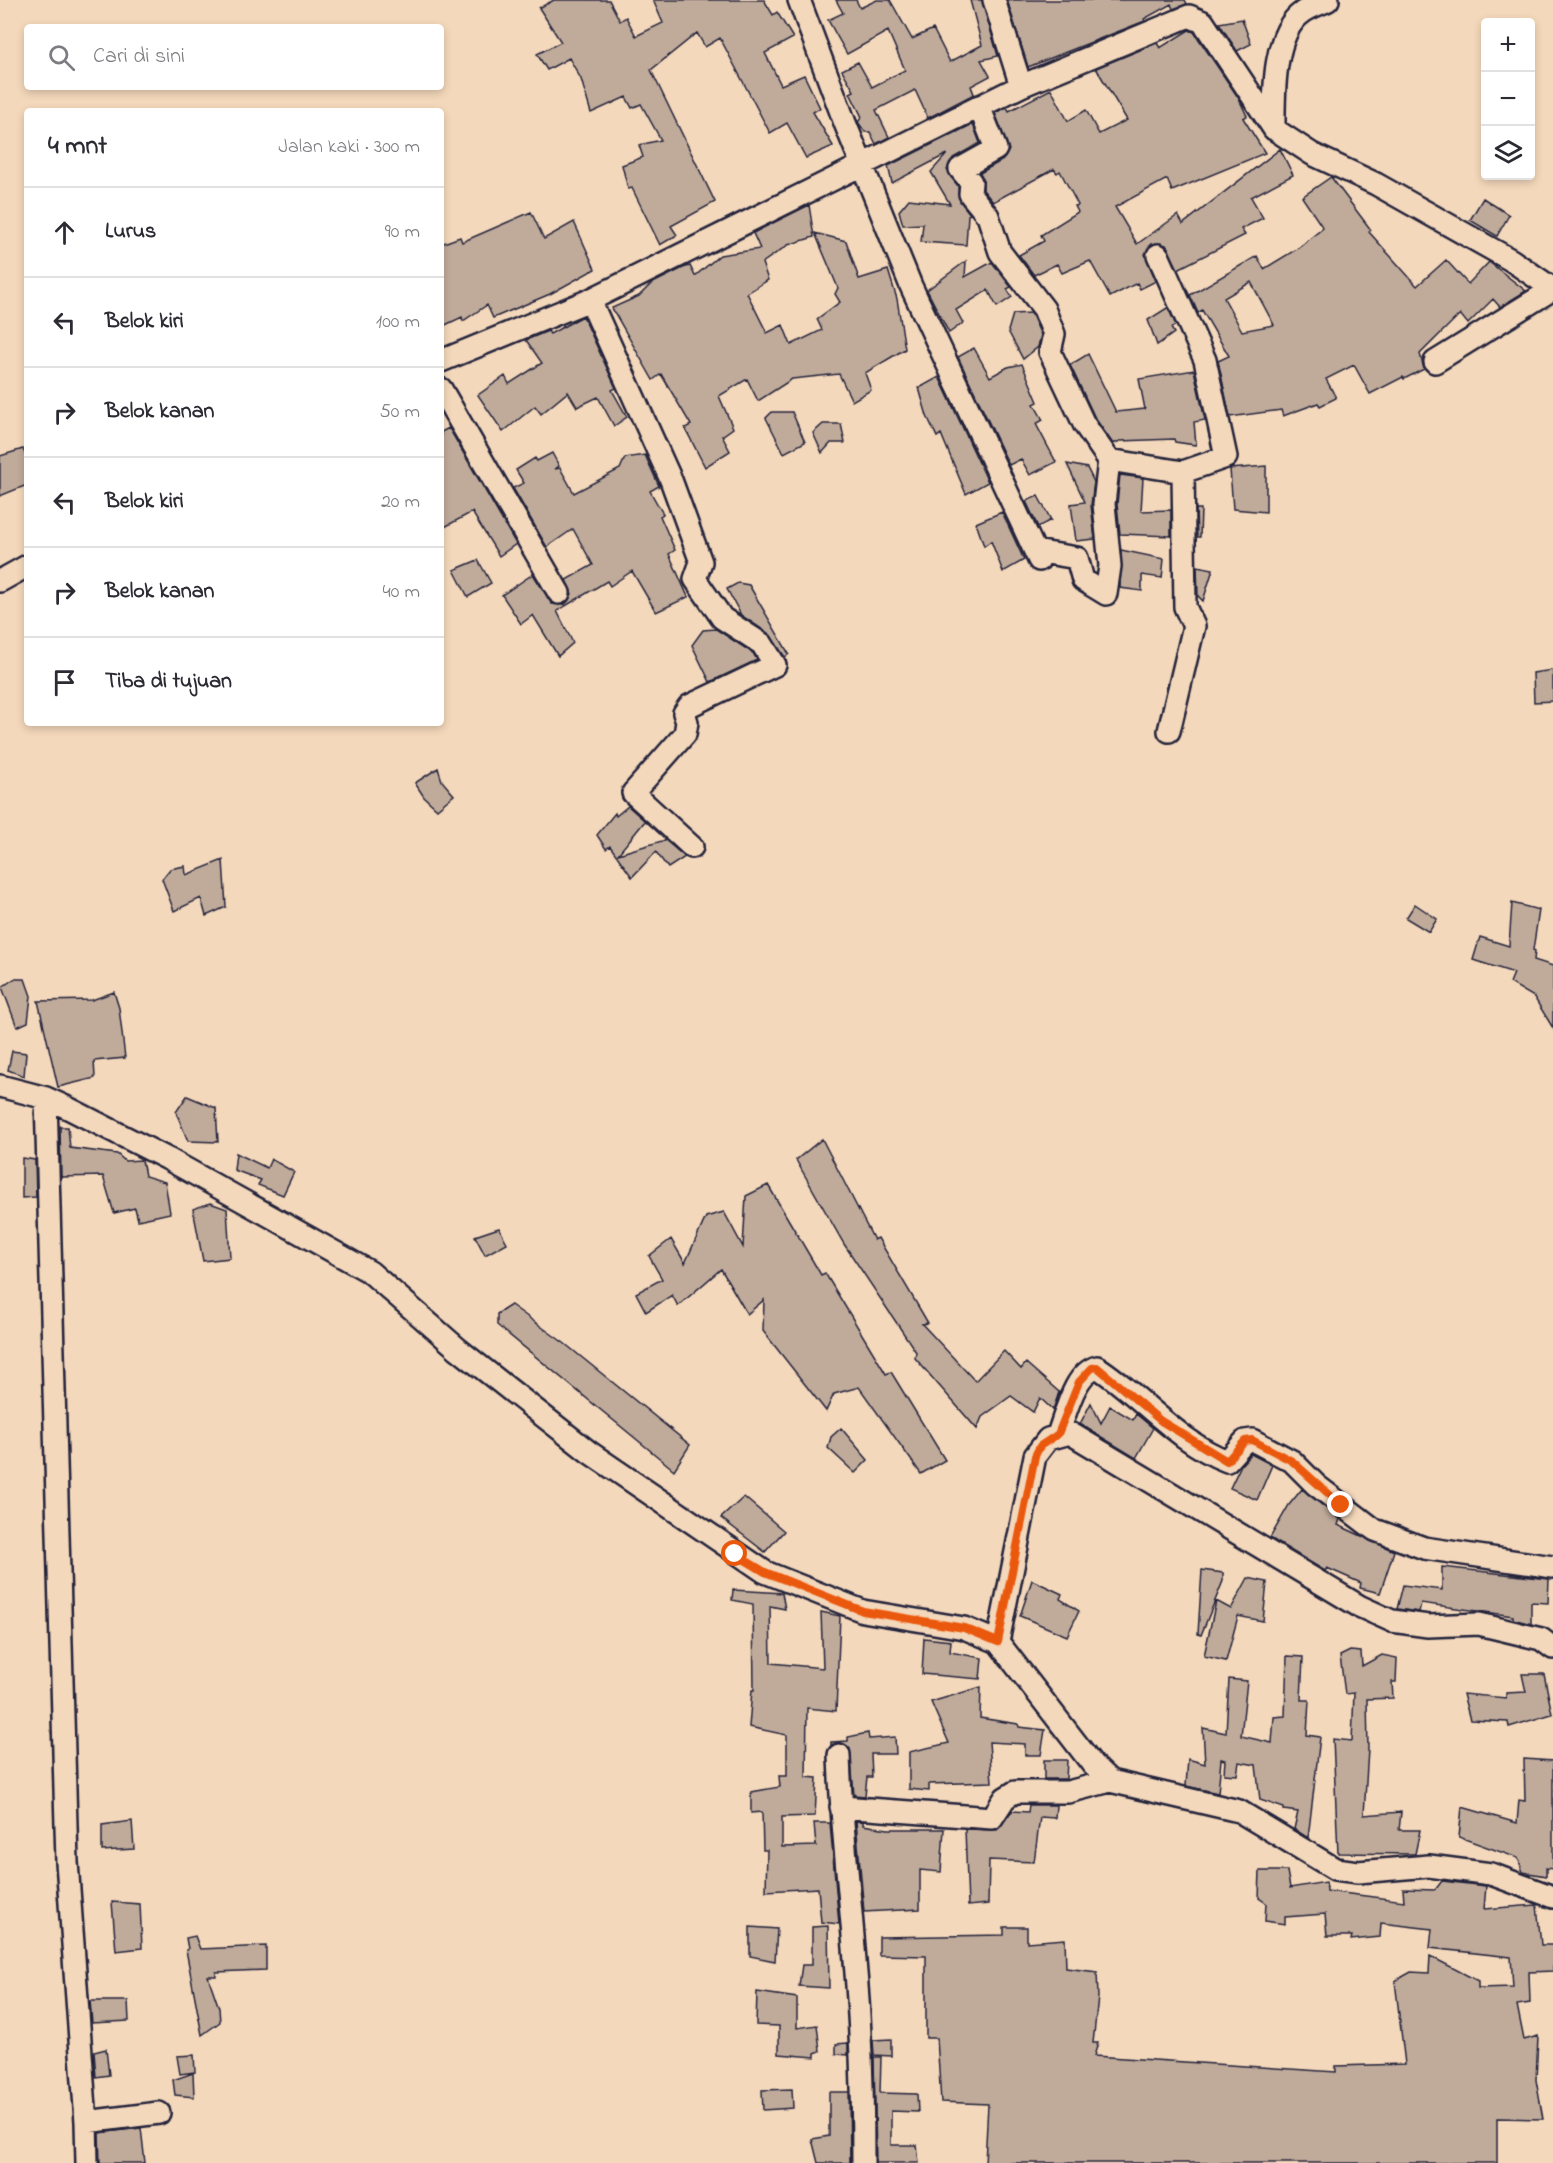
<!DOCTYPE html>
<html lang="id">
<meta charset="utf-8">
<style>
:root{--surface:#fff;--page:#f7f7f7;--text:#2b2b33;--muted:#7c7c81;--line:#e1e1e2}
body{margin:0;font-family:"Indie Flower",sans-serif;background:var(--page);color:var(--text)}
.controls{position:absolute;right:18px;top:18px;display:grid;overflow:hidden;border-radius:6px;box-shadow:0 3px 9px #0003}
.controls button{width:54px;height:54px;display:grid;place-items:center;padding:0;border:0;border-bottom:2px solid var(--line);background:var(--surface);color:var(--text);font:30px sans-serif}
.stop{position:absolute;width:18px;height:18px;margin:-14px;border:4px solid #ea580c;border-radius:50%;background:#fff}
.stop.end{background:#ea580c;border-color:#fff;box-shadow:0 2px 6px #0008}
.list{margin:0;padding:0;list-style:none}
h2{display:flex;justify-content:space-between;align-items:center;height:78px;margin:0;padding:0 24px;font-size:26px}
h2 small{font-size:20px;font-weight:400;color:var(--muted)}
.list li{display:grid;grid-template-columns:39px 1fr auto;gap:18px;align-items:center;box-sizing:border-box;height:90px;padding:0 24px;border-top:2px solid var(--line)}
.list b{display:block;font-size:22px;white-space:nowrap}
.list em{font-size:20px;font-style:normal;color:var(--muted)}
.icon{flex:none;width:33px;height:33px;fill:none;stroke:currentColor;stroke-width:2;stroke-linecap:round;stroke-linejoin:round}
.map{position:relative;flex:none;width:1553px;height:2163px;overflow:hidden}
.search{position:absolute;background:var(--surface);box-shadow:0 3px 9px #0003;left:24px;top:24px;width:420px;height:66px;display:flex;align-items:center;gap:15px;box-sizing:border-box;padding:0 21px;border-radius:6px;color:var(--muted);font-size:22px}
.panel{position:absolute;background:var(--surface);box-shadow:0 3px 9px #0003;left:24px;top:108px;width:420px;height:618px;border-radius:6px}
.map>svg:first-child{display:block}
.building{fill:#c0ab9b;stroke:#22223b;stroke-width:1.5;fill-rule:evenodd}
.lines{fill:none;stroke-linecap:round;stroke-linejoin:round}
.minor-casing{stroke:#22223b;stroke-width:26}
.minor{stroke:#f4d8bb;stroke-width:21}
.route{stroke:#ea580c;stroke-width:8}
</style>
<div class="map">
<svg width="1553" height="2163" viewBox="0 0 1553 2163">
<rect width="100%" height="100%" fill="#f4d8bb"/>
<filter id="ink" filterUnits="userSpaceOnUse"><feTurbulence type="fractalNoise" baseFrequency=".0167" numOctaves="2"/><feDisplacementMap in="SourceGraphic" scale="12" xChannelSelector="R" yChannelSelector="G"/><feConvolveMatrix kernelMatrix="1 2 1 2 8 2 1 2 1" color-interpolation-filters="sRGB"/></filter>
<g filter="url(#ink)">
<path class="building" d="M554 0H609L620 21 626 17 636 36 663 23 653 0H764L773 15 777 12 793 38 765 53 781 85 804 75 820 108 813 112 833 146 806 158 787 123 770 133 720 38 705 47 697 33 651 70 715 202 671 226 677 235 660 245 632 188 628 189 622 165 643 157 639 145 661 140 641 104 632 108 626 97 591 113 581 79 569 58 547 70 537 54 561 42 539 8Z
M836 0H856L860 8 877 0H890L912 39 933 29 950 62 982 45 970 0H982L998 56 981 60 990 76 971 86 974 94 928 118 915 90 876 110 889 137 876 144 870 132H865L858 122 862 117 850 93 854 91 842 70 858 62 872 87 905 70 888 31 847 54 828 20 843 13Z
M1007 0H1185L1187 4 1173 9 1171 4 1144 19 1145 21 1028 67Z
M1242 19 1251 44 1237 51 1219 23Z
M1189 30 1194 32 1238 97 1247 116 1243 118 1265 153 1172 191 1167 179 1115 207 1137 244 1178 215 1183 224 1280 149 1293 175 1251 197 1263 218 1241 229 1245 235 1178 269 1166 245 1152 244 1145 254 1156 281 1140 289 1137 283 1110 297 1090 261 1062 273 1057 264 1034 275 1019 255 1044 241 1041 235 1078 212 1075 206 1078 205 1060 171 1057 173 1054 169 993 202 983 190V179L980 173 1003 160 1009 150 995 113 1007 107 1009 111 1051 89 1068 121 1086 110 1099 134 1127 120 1096 68 1157 43 1160 48Z
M973 124 980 143 953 158 947 170 958 186 960 201 970 214 968 215 966 245 921 242 923 224 903 225 899 211 909 199 950 204 931 172 947 154 892 183 888 166Z
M1331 177 1371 230 1369 232 1417 286 1446 260 1468 284 1489 262 1526 291 1500 307 1493 299 1468 324 1460 314 1420 354 1424 369 1404 379 1403 377 1370 394 1354 365 1326 379 1336 398 1320 406 1318 403 1283 416 1281 410 1230 417 1218 361 1229 356 1202 310 1198 313 1190 295 1257 256 1264 269 1297 249 1323 228 1302 197ZM1251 282 1274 325 1242 331 1224 298Z
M1483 198 1509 215 1497 236 1470 220Z
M809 205 814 237 788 245 762 263 768 280 747 293 767 333 783 325 791 345 822 330 817 319 840 302 835 294 838 288 815 233 846 241 859 279 888 270 897 299 905 349 865 373 871 390 852 401 839 374 792 379 758 401 747 379 719 396 733 428 722 436 730 451 705 467 685 428 691 425 661 374 653 380 612 308 639 296 651 284 683 268 690 266 695 276 720 255 760 249 753 233Z
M531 212 544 239 574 222 595 269 550 294 493 318 487 305 463 321 462 317 441 327V244L460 237 462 242Z
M966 261 965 277 992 262 1011 287 1007 289 1012 297 997 307 988 290 956 310 963 323 949 333 927 290Z
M1167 308H1168L1176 325 1171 328 1174 333 1157 345 1148 320Z
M1031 313 1041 335 1038 347 1023 359 1008 331 1013 314Z
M583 316 616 388 612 390 627 417 614 426 598 397 577 407 568 392 541 414 535 406 503 432 478 395 505 376 509 384 542 363 526 340 548 331 550 334Z
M974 348 990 377 1008 367 1022 364 1038 402 1034 404 1043 420 1036 424 1056 462 1030 475 1021 459 1009 465 958 357Z
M1088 354 1116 412 1145 409 1139 379 1194 370 1205 420 1194 422 1196 445 1175 442 1174 439 1120 441 1113 444 1095 418 1070 365Z
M939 377 988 482 966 494 941 434 937 437 927 416 919 388Z
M772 412H792L805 442 784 453 766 418Z
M823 424H841L845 443H831L822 453 813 433Z
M449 428 516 544 499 556 472 512 441 529V432Z
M23 449 27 458V485L0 496V456Z
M552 453 559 466 555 469 560 468 574 493 620 469 625 458 645 455 659 486 650 491 663 514 660 516 675 550 669 554 688 597 656 612 632 571 610 586 607 581 557 611 573 643 558 656 533 615 521 624 502 595 533 574 552 604H565L572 594 566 580 593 565 573 529 547 547 513 488 524 483 516 470 535 458 537 461Z
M1067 464 1087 468 1094 482 1091 505 1095 539 1076 541 1071 504 1085 502Z
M1266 466V512L1233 509 1230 469Z
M1120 475 1143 478 1141 511 1171 510V536L1120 534 1117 504Z
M1038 496 1051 520 1038 527 1026 501Z
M1196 509H1201L1200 537H1197Z
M1002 512 1024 560 1003 572 991 541 984 546 976 523Z
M1121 550 1164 559 1162 578 1142 575V591L1120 588Z
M478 560 491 583 468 597 454 570Z
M1197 566 1213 569 1203 601 1198 596Z
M738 583 749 585 789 654 785 657 769 634 741 615 727 589Z
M716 629 753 653 757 660 710 682 692 645 703 630Z
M1553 670V701L1534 702 1533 673Z
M438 768 442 781 454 795 437 809 424 797 415 783Z
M628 806 645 821 618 854 665 840 685 857 668 868 656 852 632 877 610 846 606 849 597 835 615 813 616 816Z
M223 860 226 907 206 916 201 898 174 911 162 879 170 869 185 866 186 875Z
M1512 903 1539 910 1533 950 1535 951 1534 960 1553 966V1028L1534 997 1510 983 1514 973 1473 960 1480 937 1509 946Z
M1415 904 1437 919 1429 932 1406 918Z
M14 979H25L31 996 28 1022 17 1027 2 987Z
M114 992 119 1008 125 1058 94 1061 95 1078 58 1087 38 1001 92 1000Z
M12 1051 26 1053 24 1076 8 1070Z
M187 1096 216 1108 218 1142 188 1141 176 1112Z
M60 1127H68L70 1148 117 1154 125 1161 142 1160 145 1176 165 1182 170 1213 138 1220 135 1208 114 1213 103 1176 61 1177Z
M822 1139 874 1240 878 1238 928 1323 922 1324 975 1381 1004 1351 1021 1369 1026 1363 1059 1392 1053 1410 1040 1398 1033 1412 1011 1396 982 1417 977 1429 915 1358 916 1352 844 1244 796 1160Z
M236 1153 267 1168 271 1159 294 1172 283 1195 258 1185 261 1180 234 1170Z
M22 1158 35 1160 36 1197 22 1198Z
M768 1185 821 1275 825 1273 886 1374 891 1372 945 1460 921 1474 859 1387 834 1394 826 1411 763 1331 764 1300 747 1314 721 1269 678 1306 672 1295 646 1312 636 1293 662 1279 649 1256 671 1239 685 1263 706 1217 724 1212 743 1247 746 1196Z
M210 1203 227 1209 230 1258 203 1261 193 1209Z
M499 1228 507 1243 485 1255 475 1236Z
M511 1305 564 1343 690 1445 674 1470 497 1325V1314Z
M1091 1403 1101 1423 1110 1406 1133 1420 1136 1414 1153 1428 1136 1458 1080 1424Z
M841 1428 868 1460 855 1473 828 1448 831 1437Z
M1251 1454 1272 1465 1257 1500 1230 1488 1241 1465Z
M1302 1489 1340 1519 1338 1525 1394 1551 1380 1593 1360 1588 1361 1583 1327 1568 1325 1571 1270 1538 1289 1505Z
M744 1497 784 1531 765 1552 721 1518Z
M1442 1567 1549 1579 1548 1603 1531 1602V1624L1513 1619V1616L1421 1603 1419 1612 1397 1609 1403 1585 1442 1590Z
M1202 1570 1223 1573V1581L1201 1635 1198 1634Z
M1248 1578 1267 1582 1263 1621 1238 1616 1226 1661 1204 1656 1216 1601 1231 1609Z
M1032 1580 1062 1594 1060 1599 1079 1611 1067 1636 1020 1616Z
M733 1590 782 1593 785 1609 770 1606 771 1663 823 1668 821 1612 840 1616 836 1711 807 1708 806 1777 817 1778 815 1816 782 1817V1847L816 1846 814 1823H830L839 1924 821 1922 818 1888 766 1891 767 1850H763L762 1812 751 1813V1792L780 1787 779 1776H787V1735L749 1727 752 1690H754L753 1604 732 1600Z
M924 1638 951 1641 950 1652 982 1658 980 1679 922 1674Z
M1350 1651 1361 1652 1362 1666 1382 1655 1397 1658 1396 1682H1392L1393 1698 1367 1699 1368 1749 1364 1815 1401 1812 1399 1830H1420L1415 1854 1338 1853 1333 1739 1352 1741 1354 1693 1345 1694 1340 1656Z
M1287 1656 1303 1657 1301 1700H1309L1307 1735 1320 1737 1308 1838 1294 1829 1298 1812 1284 1810V1808L1260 1800 1256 1765 1239 1762 1237 1775 1224 1774 1225 1760 1221 1759 1218 1793 1186 1786 1188 1759 1205 1764 1203 1728 1226 1733 1229 1679 1247 1681 1241 1736 1272 1743 1274 1717 1285 1716Z
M1522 1674H1544L1552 1714 1509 1727 1508 1722 1470 1720 1463 1694 1506 1698V1693L1526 1692Z
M981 1687 980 1718 1018 1724 1019 1727 1045 1730 1041 1755H1025V1744L989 1742 992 1782 929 1784V1791L909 1789V1752L949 1743 931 1702Z
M868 1733 869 1739 895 1737 896 1754H871L872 1777H867L865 1796 854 1795 850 1749 844 1744 831 1745V1742L848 1741V1737Z
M1524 1759 1553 1761V1869L1546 1868V1876L1523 1872 1518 1858 1459 1837 1462 1807 1517 1823 1519 1800 1525 1801Z
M1044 1760H1067L1066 1779H1044Z
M1029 1805H1056L1055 1818 1040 1817 1034 1862 989 1860 988 1904 968 1906 965 1829 997 1830 1012 1811 1028 1812Z
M132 1821 134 1849 102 1851V1825Z
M856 1821H863V1825L888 1829H944L941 1872 920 1870V1909L864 1912Z
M1260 1871H1287L1290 1888 1326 1882 1327 1891 1404 1901 1403 1889 1435 1890 1442 1881 1486 1886 1484 1909 1537 1905 1541 1945H1553V1971L1529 1972 1530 2003 1517 2005 1524 2040 1538 2036 1536 2080 1543 2119 1497 2118V2163H985L988 2104 941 2102 937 2038H926V1956L879 1955V1937L1004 1935V1927H1027V1942L1065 1939 1066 1968 1097 1972 1098 1997 1093 2043H1098L1094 2056 1336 2072V2066L1405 2064 1395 1981 1411 1972 1429 1973 1430 1956 1478 1981V1988L1513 1987 1511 1957 1430 1948 1432 1929 1381 1923 1380 1937 1351 1940 1352 1936H1327L1325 1914 1285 1917V1924L1265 1921 1266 1903 1259 1898Z
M112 1902 140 1904 142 1948 116 1951Z
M828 1926 829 1988 799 1986 802 1965H812V1927Z
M750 1927 777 1929 775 1961 750 1956Z
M195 1936 200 1949 266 1946V1970L216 1972V1976H208L219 2008 220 2022 202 2035 186 1950 188 1949 186 1938Z
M757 1992 797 1998V2028L817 2025 820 2051 815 2053V2057L779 2054V2026L756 2025Z
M90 2001H128L129 2021 92 2023Z
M891 2039V2056L874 2055 873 2040Z
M848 2043V2055L836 2054V2044Z
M106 2049 109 2075 96 2077 94 2052Z
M194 2055 195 2072 180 2074 177 2056Z
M874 2057H881L880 2093 917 2094 918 2112 891 2111V2145H917L919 2163H876Z
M193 2073 194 2097 175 2095 173 2080Z
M792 2089 793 2108 763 2110 762 2090Z
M829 2092H849L850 2163H818L812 2139 829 2136Z
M141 2128 145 2163H100L99 2133Z"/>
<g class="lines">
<g class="minor-casing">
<path id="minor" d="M799 0 845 123 911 286 1039 560
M994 0 1021 86
M1328 0C1320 4 1310 7 1303 12 1272 33 1274 96 1274 129L1312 154 1376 184 1511 260 1553 289
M979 106 996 149 960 169 971 182 970 194 988 216 1000 252 1044 309 1054 334 1050 352 1084 424 1109 460 1104 504 1110 566 1106 594 1083 580 1077 558 1035 551
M1158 255 1205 360 1226 457 1183 472
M590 300 671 480 701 562 695 579 722 618 762 644 775 665 689 706 684 713 687 722 685 734 633 793 692 847
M441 361 590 300 1021 86 1189 16 1203 22 1274 129
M1435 362 1553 289
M441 389 559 593
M1109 460 1183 472 1185 607 1194 626 1169 731
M0 581 27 566
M0 1086 46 1098 68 1108 168 1159 370 1272 458 1349 589 1452 765 1572 863 1611 964 1628 998 1642 1093 1765 1110 1781 1239 1811 1335 1869 1358 1872 1429 1866 1491 1874 1553 1897
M46 1098 67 1862 86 2122
M1058 1434C1066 1414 1074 1373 1097 1367 1142 1396 1176 1441 1227 1461L1245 1441 1252 1440 1292 1461 1316 1485 1375 1530 1424 1548 1553 1567
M998 1642 1035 1456 1048 1439 1070 1433 1359 1606 1392 1621 1428 1626 1479 1624 1541 1639 1553 1648
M839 1755C841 1824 850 1892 855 1961 861 2028 863 2096 863 2163
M841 1807 992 1818 1005 1798 1015 1792H1068L1110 1781
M87 2163 86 2122 159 2113"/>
</g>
<use href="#minor" class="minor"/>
</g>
</g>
<g class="lines" filter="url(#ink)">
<path class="route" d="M735 1554 765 1572 863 1611 964 1628 998 1642 1035 1456 1040 1446 1058 1434 1079 1382 1092 1368 1097 1367 1161 1421 1227 1461 1245 1441 1252 1440 1292 1461 1341 1505"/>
</g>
</svg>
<div class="controls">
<button>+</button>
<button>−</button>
<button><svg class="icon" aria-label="layers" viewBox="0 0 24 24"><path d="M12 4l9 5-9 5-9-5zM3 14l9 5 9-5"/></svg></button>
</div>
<div class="stop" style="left:735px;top:1554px"></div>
<div class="stop end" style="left:1341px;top:1505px"></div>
<div class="search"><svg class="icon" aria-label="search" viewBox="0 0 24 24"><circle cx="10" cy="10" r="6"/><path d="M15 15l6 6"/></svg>Cari di sini</div>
<section class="panel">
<h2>4 mnt<small>Jalan kaki · 300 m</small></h2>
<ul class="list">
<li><svg class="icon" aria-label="ahead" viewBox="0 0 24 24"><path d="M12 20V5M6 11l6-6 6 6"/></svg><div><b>Lurus</b></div><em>90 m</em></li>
<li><svg class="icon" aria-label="left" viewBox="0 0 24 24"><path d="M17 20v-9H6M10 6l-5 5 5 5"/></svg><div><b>Belok kiri</b></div><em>100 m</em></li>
<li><svg class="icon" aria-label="right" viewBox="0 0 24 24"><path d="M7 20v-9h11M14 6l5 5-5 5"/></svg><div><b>Belok kanan</b></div><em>50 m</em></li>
<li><svg class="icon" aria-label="left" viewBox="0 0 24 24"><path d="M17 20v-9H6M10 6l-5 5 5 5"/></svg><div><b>Belok kiri</b></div><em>20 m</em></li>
<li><svg class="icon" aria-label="right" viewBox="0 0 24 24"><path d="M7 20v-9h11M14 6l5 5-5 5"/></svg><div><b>Belok kanan</b></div><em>40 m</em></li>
<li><svg class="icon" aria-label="arrive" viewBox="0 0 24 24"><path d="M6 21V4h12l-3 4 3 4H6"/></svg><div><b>Tiba di tujuan</b></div></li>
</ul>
</section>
</div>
